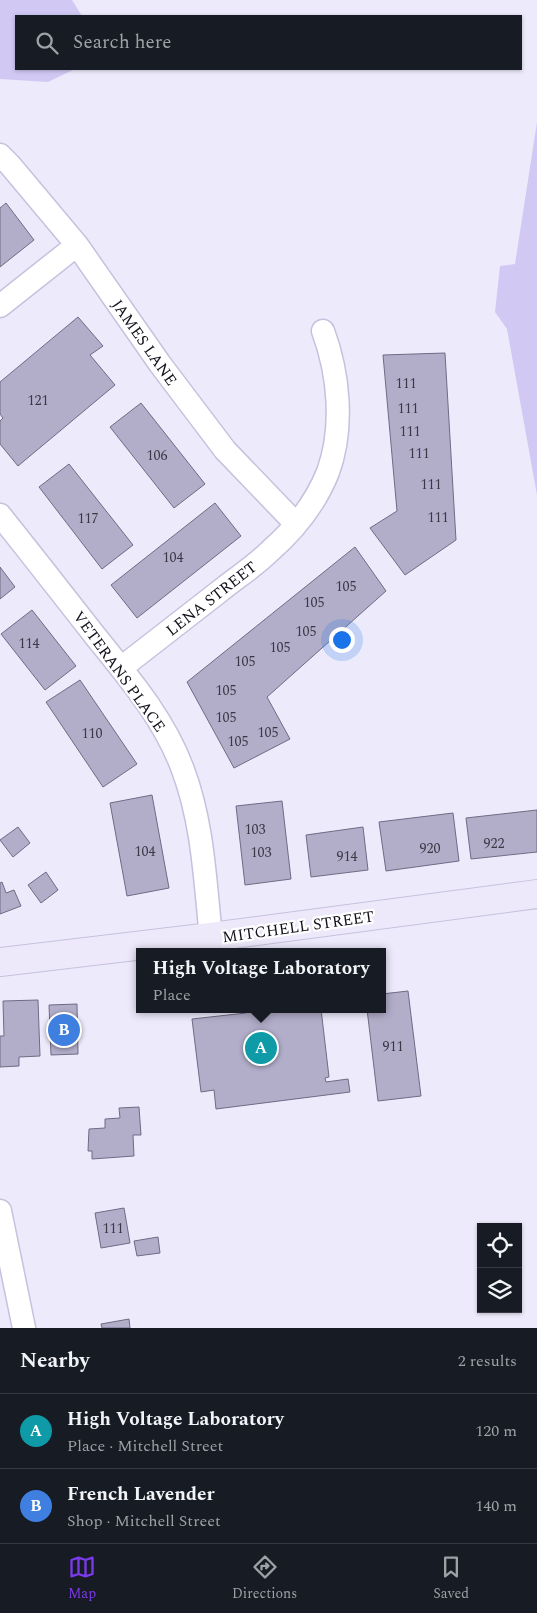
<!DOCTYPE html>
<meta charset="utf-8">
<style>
:root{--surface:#171b24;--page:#242831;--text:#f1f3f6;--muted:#9ea1a6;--line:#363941;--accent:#7c3aed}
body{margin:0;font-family:Spectral,serif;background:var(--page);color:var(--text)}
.controls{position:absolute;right:15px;bottom:15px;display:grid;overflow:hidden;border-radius:0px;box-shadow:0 1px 4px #0004}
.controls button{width:45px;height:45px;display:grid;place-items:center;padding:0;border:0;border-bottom:1px solid var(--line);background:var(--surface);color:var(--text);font:25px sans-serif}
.you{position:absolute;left:341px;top:639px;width:18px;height:18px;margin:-12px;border:4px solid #fff;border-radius:50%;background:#1a73e8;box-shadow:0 0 0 8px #1a73e833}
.badge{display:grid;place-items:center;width:32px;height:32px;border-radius:50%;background:var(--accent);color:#fff;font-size:16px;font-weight:700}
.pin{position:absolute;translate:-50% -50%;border:2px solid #fff;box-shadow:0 1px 5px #0006}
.popup{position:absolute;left:136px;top:948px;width:250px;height:65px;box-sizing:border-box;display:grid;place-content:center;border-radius:0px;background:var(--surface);filter:drop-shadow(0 1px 4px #0005);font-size:16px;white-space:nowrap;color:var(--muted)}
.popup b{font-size:19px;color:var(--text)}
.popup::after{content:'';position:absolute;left:50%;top:100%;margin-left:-10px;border:10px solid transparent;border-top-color:var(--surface)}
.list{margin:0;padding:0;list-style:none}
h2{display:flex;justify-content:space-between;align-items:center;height:65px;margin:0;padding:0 20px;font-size:21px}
h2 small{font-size:16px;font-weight:400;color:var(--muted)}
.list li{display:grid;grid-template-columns:32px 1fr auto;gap:15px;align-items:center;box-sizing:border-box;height:75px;padding:0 20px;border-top:1px solid var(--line)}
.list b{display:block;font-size:19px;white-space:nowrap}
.list p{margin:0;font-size:16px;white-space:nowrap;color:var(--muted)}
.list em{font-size:16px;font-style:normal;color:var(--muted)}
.icon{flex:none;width:28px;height:28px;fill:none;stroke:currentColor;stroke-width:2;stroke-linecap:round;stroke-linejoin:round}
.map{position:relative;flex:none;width:537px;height:1328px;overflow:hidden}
.search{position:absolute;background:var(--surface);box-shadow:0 1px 4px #0004;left:15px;right:15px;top:15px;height:55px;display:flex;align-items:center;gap:12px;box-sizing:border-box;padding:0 18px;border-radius:0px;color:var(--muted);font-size:19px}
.sheet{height:215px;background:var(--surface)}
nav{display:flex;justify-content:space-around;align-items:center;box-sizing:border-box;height:70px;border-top:1px solid var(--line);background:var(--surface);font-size:14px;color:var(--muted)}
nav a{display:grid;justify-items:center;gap:2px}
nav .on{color:var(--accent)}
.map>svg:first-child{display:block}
.green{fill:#d1c9f4}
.building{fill:#b2adc9;stroke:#706b84}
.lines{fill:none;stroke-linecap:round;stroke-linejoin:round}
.street-casing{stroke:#c6c1dd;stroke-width:25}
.secondary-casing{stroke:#c6c1dd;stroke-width:30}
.street{stroke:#fff;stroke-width:22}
.secondary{stroke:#ede9fb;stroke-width:28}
.labels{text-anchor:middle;stroke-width:4.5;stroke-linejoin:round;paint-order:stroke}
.number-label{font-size:14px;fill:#3b3846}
.street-label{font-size:16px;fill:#13111b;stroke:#fff}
</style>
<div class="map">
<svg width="537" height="1328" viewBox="0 0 537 1328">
<rect width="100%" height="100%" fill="#edeafc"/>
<path class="green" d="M0 0H72L82 16H16V69H75L48 82 0 79Z
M537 122V495L507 329 495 312 500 266 515 264Z"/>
<path class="building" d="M6 203 34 240 0 267V208Z
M78 317 103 346 90 355 115 385 18 466 0 444V421L3 418 0 414V382Z
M445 353 456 540 405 575 370 528 397 511 383 355Z
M141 403 205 484 174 508 110 427Z
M69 464 133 545 102 569 39 487Z
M215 503 241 536 137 618 111 585Z
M355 547 386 591 267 697 290 739 234 768 187 682Z
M0 567 15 587 0 599Z
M32 610 76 666 45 690 1 634Z
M80 680 137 764 103 787 46 702Z
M152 795 169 888 127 896 110 803Z
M282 801 291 879 245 885 236 806Z
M537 810V852L471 859 466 818Z
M453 813 459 861 386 871 379 822Z
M18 827 30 843 13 857 0 840Z
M363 827 368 870 311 877 306 835Z
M46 872 58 890 41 903 28 885Z
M2 882 6 893 14 890 21 906 0 914V883Z
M408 991 421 1096 378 1101 367 1009H382V994Z
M38 1000 40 1056 19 1057V1066L0 1067V1036H4L3 1001Z
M77 1004 78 1054 51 1055 49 1005Z
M245 1009H321L329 1077 325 1078 326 1082 348 1079 350 1092 216 1109 214 1090 201 1092 192 1019 246 1013Z
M139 1107 141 1135H133L134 1156 92 1159V1151H88L89 1129 105 1128V1119L120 1118 119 1108Z
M124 1208 130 1243 101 1248 95 1213Z
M158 1237 160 1253 137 1256 134 1241Z
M129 1319 130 1328H102L101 1324Z"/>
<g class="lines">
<g class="street-casing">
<path id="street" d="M0 155 10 165 77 245 160 364 225 450 296 524
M0 306 77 245
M0 515C32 555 64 596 96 637 129 678 165 720 183 770 203 823 205 881 211 937
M121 668C154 642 187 617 220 591 236 578 255 566 270 551 294 530 316 502 328 472 344 428 339 374 323 331
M0 1211 24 1328"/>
</g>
<g class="secondary-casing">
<path id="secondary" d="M0 962 211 937 537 894"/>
</g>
<use href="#street" class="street"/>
<use href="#secondary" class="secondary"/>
</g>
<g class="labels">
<g class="number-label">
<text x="406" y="388">111</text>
<text x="38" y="405">121</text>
<text x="408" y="413">111</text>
<text x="410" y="436">111</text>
<text x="419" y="458">111</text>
<text x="157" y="460">106</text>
<text x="431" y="489">111</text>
<text x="438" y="522">111</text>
<text x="88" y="523">117</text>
<text x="173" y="562">104</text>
<text x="346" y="591">105</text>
<text x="314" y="607">105</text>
<text x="306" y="636">105</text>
<text x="29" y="648">114</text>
<text x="280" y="652">105</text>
<text x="245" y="666">105</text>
<text x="226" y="695">105</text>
<text x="226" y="722">105</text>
<text x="268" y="737">105</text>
<text x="92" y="738">110</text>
<text x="238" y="746">105</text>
<text x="255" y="834">103</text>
<text x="494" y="848">922</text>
<text x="430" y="853">920</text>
<text x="145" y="856">104</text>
<text x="261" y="857">103</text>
<text x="347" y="861">914</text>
<text x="393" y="1051">911</text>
<text x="113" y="1233">111</text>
</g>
<g class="street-label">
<text transform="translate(145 342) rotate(55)" y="6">JAMES LANE</text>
<text transform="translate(211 598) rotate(-38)" y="6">LENA STREET</text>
<text transform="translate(120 671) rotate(54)" y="6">VETERANS PLACE</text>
<text transform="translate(298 926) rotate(-8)" y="6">MITCHELL STREET</text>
</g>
</g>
</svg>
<div class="controls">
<button><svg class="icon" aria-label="locate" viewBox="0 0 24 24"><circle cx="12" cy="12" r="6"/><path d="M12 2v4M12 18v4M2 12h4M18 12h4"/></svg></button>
<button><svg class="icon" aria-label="layers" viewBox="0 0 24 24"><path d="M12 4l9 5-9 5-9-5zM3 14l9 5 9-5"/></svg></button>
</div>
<div class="you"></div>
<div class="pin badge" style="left:261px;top:1048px;background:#0f9aa8">A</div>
<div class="popup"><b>High Voltage Laboratory</b>Place</div>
<div class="pin badge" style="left:64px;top:1030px;background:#3f7fe0">B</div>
<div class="search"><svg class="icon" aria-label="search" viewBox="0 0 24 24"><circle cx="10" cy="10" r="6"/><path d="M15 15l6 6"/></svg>Search here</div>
</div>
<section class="sheet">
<h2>Nearby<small>2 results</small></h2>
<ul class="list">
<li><span class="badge" style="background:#0f9aa8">A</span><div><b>High Voltage Laboratory</b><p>Place · Mitchell Street</p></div><em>120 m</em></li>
<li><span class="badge" style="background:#3f7fe0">B</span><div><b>French Lavender</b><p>Shop · Mitchell Street</p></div><em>140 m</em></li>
</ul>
</section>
<nav>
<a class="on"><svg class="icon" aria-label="map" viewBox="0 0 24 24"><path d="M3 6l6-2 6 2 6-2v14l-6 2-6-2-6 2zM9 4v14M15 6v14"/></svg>Map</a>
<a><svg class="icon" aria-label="directions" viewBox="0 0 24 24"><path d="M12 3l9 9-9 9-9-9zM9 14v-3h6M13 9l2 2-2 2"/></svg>Directions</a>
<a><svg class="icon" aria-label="saved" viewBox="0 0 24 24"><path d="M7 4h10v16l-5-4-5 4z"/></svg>Saved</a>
</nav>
